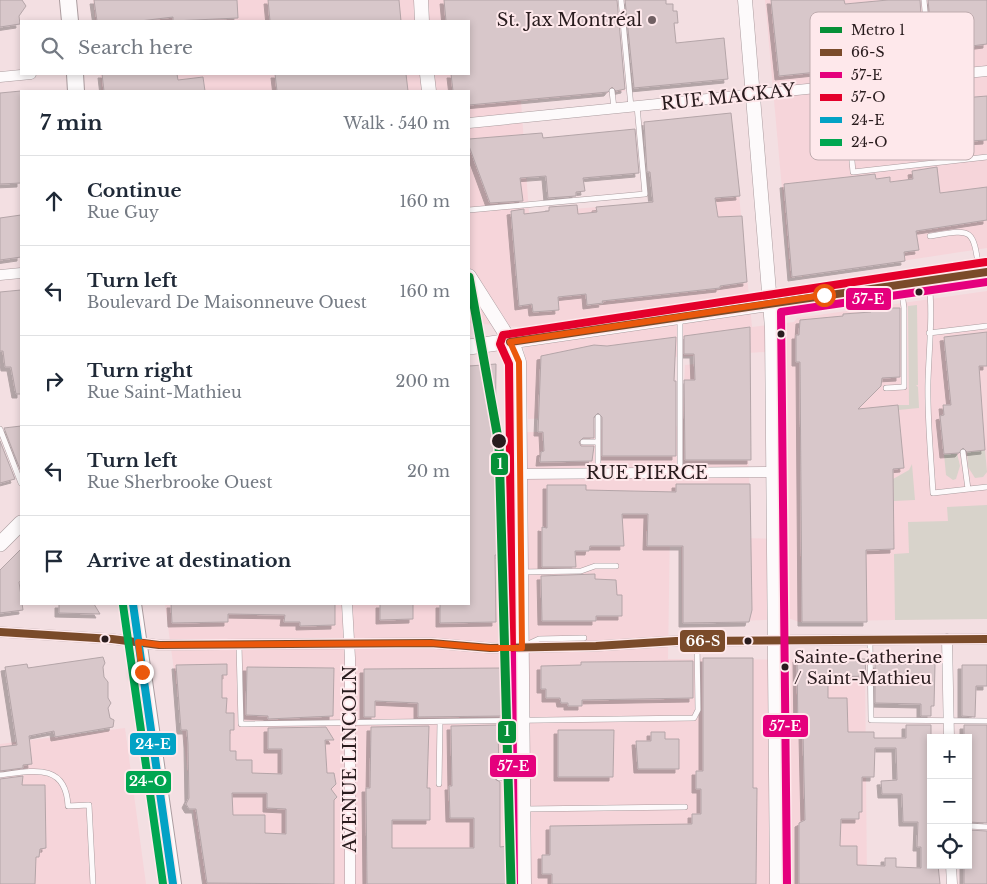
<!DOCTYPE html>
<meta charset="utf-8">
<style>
:root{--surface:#fff;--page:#f6f6f7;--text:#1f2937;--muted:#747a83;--line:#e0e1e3}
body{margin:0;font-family:"Libre Baskerville",serif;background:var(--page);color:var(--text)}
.controls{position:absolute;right:15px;bottom:15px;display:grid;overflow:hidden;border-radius:0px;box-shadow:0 2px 8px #0003}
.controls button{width:45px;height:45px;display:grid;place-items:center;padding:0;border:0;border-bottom:1px solid var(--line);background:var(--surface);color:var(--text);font:25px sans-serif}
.stop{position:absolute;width:15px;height:15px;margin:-11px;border:4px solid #ea580c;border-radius:50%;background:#fff}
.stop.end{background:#ea580c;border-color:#fff;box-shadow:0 1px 5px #0008}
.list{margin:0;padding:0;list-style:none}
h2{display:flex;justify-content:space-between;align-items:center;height:65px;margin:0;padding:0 20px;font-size:21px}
h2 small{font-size:16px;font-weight:400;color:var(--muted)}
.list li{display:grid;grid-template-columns:32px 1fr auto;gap:15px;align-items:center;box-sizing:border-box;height:90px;padding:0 20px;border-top:1px solid var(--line)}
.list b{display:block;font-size:19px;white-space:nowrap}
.list p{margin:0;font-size:16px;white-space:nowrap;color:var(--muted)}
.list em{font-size:16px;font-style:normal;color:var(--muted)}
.icon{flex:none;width:28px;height:28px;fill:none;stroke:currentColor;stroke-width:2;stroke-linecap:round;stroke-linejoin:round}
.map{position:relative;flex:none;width:987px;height:884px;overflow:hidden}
.search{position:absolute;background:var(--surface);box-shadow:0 2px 8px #0003;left:20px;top:20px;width:450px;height:55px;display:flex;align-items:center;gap:12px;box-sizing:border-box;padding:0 18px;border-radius:0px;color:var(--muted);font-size:19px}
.panel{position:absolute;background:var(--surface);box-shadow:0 2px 8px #0003;left:20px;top:90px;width:450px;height:515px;border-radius:0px}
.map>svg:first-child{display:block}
.built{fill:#f6d5da}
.green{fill:#d8d3cb}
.building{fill:#d8c7ca;stroke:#b4a5a8;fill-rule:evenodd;filter:url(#shadow)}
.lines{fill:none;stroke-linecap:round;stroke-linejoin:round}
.service-casing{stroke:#ab9c9f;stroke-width:6}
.minor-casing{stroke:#ab9c9f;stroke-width:11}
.tertiary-casing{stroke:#ab9c9f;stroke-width:15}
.secondary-casing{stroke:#ab9c9f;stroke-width:16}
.primary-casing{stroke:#ab9c9f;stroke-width:18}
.service{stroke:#fdfafb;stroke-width:5}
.minor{stroke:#fdfafb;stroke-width:10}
.tertiary{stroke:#fdfafb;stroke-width:14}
.secondary{stroke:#fdfafb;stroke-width:15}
.primary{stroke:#fdfafb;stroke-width:16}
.bus-1-casing{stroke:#fee8eb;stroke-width:11}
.bus-2-casing{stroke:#fee8eb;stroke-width:11}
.bus-3-casing{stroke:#fee8eb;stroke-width:11}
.bus-4-casing{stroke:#fee8eb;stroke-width:11}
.bus-5-casing{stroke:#fee8eb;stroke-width:11}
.bus-1{stroke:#7a4b2a;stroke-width:8}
.bus-2{stroke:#e5007d;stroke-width:8}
.bus-3{stroke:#e4002b;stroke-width:8}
.bus-4{stroke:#02a2c5;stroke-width:8}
.bus-5{stroke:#00a651;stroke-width:8}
.metro-1-casing{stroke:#fee8eb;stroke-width:12}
.metro-1{stroke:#069037;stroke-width:9}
.route{stroke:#ea580c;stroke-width:6}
.poi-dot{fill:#706063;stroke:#fee8eb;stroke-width:2}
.bus-dot{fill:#291c1e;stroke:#fee8eb;stroke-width:2}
.labels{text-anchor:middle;stroke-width:4;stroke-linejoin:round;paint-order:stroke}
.bus-label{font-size:17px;fill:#291c1e;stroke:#fee8eb;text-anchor:start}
.poi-label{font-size:18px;fill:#291c1e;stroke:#fee8eb;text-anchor:end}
.street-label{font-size:18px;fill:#291c1e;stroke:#fee8eb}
.key{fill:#fee8eb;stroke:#beabae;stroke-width:1}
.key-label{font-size:14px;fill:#291c1e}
.line-badge{stroke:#fee8eb;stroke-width:2}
.badge-label{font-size:14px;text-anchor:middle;font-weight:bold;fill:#fff}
</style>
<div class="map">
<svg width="987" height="884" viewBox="0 0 987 884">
<defs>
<filter id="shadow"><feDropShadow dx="-4" dy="4" stdDeviation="0" flood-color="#0004"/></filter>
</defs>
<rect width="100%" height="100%" fill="#f3dfe2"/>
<path class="built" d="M93 0H587L589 16 618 13 625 91 521 101 529 213 653 202 644 122 731 113 752 327 794 322 797 318 987 291V618L799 622 791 619 682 623 681 537 785 539 783 351 675 357 674 410 528 419 523 327 469 323V91H101L100 74H469V21H95Z
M765 0H987V248L790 278Z
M744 360 751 524 670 525 668 659 865 660 867 884H203L165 604H469V365H486L485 434 682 426 685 365Z
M125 728 146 884H0V744Z"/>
<path class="green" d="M917 305 918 385H916L918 387 919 408 898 410V405H909L908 306Z
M985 450 987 472 983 477 975 478 968 467 967 452Z
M957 453 960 466 956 479 953 480 946 475 944 454Z
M912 464 915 500 894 501 893 479 909 470Z
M987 505V619L895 620 894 554 909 553 908 522 948 521 947 507Z"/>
<path class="building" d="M0 0H22L26 6 19 16 20 24 0 27Z
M94 0H237L238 18 173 21V17L140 21H97Z
M268 0H399L401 21H270Z
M444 0H617L625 89 616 91 612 87 608 92 469 105V91H453L451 74H469V21H446Z
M625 0H666V4H673V11H677L678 23H674L676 43 724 38 728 79 634 88Z
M771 0H844L845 4 888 0H920L924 61 779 76Z
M928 0H987V44L933 51Z
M102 74H177L178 80 203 77 205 91H104Z
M275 74H406L408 91H277Z
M21 91V183L0 184V93Z
M987 96V140L918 144V147L903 148 902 137 855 143 851 107Z
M731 113 740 196 715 198 718 217 742 216 747 282 720 286V288L602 301 603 303 587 305 586 294 558 297 559 310 533 312 532 304 519 306 511 211 524 209V214L549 211V207L577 205 578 214 597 212 596 207 653 202 650 172H647L644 122Z
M635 129 639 173 583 178 585 191 576 192V196L548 198 546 176 520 178 523 201 490 203 469 146V139L542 133 543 138Z
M937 167 940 193 987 187V220L916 231 919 250 904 252 905 261 792 277 784 184 875 174 876 179 890 177V182L913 179 912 171Z
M21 215V257L0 260V218Z
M21 290V394H16L11 367H5L3 351H0V292Z
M885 308H900V377L882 378 881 386 858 409 898 405 904 468 893 469 894 549 866 550 867 622H802L800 362H796V335H799L800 320 843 316V314L871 312V310Z
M750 327 751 460H685L684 380H695L694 354H684V336Z
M987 332V366H979L985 450 967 452 963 448 959 453 944 454 940 416 944 415 943 405H951L944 337Z
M676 337 674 381H676V456H602V417L598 413 594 417V438H583L579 442 581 446H594L592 461 540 462 541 452 544 451 543 432H538L541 356 594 345 607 346Z
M496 364 495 461H498L499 555H495L496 622 440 623V604H469V366Z
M21 426V472L4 428Z
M0 441 15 479 0 483Z
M676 484H750L752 610 749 622 683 623V546H647L648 514H622L624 546H590L589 551H575L576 567H542V527L547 528V485H586V490L676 492Z
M21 549V581L19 582 23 610 0 613V570Z
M595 574V579L616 580 617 595H622V616H596V621H542L541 576Z
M59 604H94L100 614 59 613Z
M171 604H335V625L300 626V622H284L285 615 228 614V622L172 623Z
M380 604H413V619L380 620Z
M103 657 105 663 103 667 104 677 108 682V698L111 703 108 708 110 718 114 720 113 727 55 737 54 731 29 736 32 764 23 765V768L0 771V747L17 745 5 667 27 664 28 668Z
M703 658H753V788H757L756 884H552V874H542V855H550V826L692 824V814H701V789H696V771H703Z
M797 658 865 659 866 676 828 677V698H847L848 732H874V738H906V725H931V865H938L940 884H799V823L805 820 804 779 803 733H798ZM875 748H896L897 780 881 781 882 794H902L903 822H918L917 847H921V868L896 867V858H885V866L857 865V846H840L841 819H859V812H862V777H874Z
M693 661V698L582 700V706H568V703H561L560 698H546V689H541V666L581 665V662Z
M227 664V675H222V698H227L226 713H234V730H230V751H236V760H252V773L282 774V749H268V728L326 727 334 740H325L327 773H334L336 784 331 789 337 797 334 800V884L207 883 196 809H189L186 804 189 798 188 744 187 730H181L176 665ZM232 793H267V808L286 809V834L265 833V815H233Z
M875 664H935L934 706H931V716H921V704L875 703Z
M962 665H987V686H976L975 717 962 716Z
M247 667 334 668 333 716 268 719V716L246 715Z
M503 668V716L418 717V703L375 701V717H364V669Z
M498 725 499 774 495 779 500 782V847L508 846 509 884H367L366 788H370L371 727 429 726 427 788H430V820H392V848H474V818H450L449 786H452L451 726Z
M964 725H987V823L968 822V738H964Z
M558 730H614L613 777H558Z
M651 732H665V739H679V769H638L636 741H651Z
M23 776 22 785H45L46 848 40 849 39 857H36L35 884H0V779Z
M968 830 987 831V884H964V865H968Z"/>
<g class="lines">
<g class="service-casing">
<path id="service" d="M621 0 631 107
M924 0 931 76
M845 85 853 172 987 157
M612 91 614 108
M469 210 645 194 637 106
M930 236C972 229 973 227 979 270
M929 281C933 314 929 348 928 381 927 418 931 456 933 493L987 487
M929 333 987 326
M886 388 904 387V308L901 285
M598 417V474
M0 429 21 483
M583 442H598
M963 452 968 489
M680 472V318
M522 572 581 571 595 566H616
M870 640 871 720 987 721
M239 645 241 724 694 718 698 710 697 641
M526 645 539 639 584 638
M0 775C32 771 66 762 68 806L89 805 93 884
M499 778 521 777
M439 784 440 722
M525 809 685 807
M968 826 987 827"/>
</g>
<g class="minor-casing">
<path id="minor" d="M0 77 31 74
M469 123 987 71
M0 275 21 273
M521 474 774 472
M347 604 350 658V884
M0 632 112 639 159 645 431 643 490 648 596 646 676 641 987 639
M947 639 949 738
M951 865 952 884"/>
</g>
<g class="tertiary-casing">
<path id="tertiary" d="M421 0 422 21
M745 0 772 328 777 884
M427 74 429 91
M469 276 514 347 519 362 524 884"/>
</g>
<g class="secondary-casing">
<path id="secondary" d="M469 347 987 272
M0 544 21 523"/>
</g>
<g class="primary-casing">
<path id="primary" d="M68 0 70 21
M75 74 76 91
M133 604 173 884"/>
</g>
<use href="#service" class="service"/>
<use href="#minor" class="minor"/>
<use href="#tertiary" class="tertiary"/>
<use href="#secondary" class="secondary"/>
<use href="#primary" class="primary"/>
<g class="bus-1-casing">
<path id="bus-1" d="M510 342 987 272
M0 632 112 639 159 645 431 643 490 648 596 646 676 641 987 639"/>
</g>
<g class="bus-2-casing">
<path id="bus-2" d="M512 648 514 884
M787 884 781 312 987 282"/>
</g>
<g class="bus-3-casing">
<path id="bus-3" d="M512 648 509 364 500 344 503 335 986 262"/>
</g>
<g class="bus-4-casing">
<path id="bus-4" d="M133 604 173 884"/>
</g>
<g class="bus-5-casing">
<path id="bus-5" d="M123 605 163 884"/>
</g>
<use href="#bus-1" class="bus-1"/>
<use href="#bus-2" class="bus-2"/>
<use href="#bus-3" class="bus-3"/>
<use href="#bus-4" class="bus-4"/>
<use href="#bus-5" class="bus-5"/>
<g class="metro-1-casing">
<path id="metro-1" d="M469 277 499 444 511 884"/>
</g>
<use href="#metro-1" class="metro-1"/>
</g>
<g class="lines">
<path class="route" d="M142 672 138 642 160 645 431 643 490 648H522L519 362 510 342 824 295"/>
</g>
<circle class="poi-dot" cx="652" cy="20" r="5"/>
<g class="bus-dot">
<circle cx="919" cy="292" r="4.5"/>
<circle cx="781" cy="334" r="4.5"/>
<circle cx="499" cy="441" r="8"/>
<circle cx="105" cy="639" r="4.5"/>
<circle cx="748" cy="641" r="4.5"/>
<circle cx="785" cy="667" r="4.5"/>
</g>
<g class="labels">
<g class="bus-label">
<text x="794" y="663">Sainte-Catherine<tspan x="794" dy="21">/ Saint-Mathieu</tspan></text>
</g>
<g class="poi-label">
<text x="642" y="26">St. Jax Montréal</text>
</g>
<g class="street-label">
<text transform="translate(728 97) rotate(-6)" y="6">RUE MACKAY</text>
<text x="647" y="479">RUE PIERCE</text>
<text transform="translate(350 759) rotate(-90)" y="6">AVENUE LINCOLN</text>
</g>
</g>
<rect x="810" y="12" width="164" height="148" rx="8" class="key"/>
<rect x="820" y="27" width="22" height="6" fill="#069037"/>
<rect x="820" y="49" width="22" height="7" fill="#7a4b2a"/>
<rect x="820" y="72" width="22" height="6" fill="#e5007d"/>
<rect x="820" y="94" width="22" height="7" fill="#e4002b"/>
<rect x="820" y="117" width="22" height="6" fill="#02a2c5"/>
<rect x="820" y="139" width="22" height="7" fill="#00a651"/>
<g class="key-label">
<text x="851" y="35">Metro 1</text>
<text x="851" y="57">66-S</text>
<text x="851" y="80">57-E</text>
<text x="851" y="102">57-O</text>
<text x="851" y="125">24-E</text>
<text x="851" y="147">24-O</text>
</g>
<g class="line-badge">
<rect x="845" y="287" width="47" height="24" rx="5" fill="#e5007d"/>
<rect x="490" y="452" width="19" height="24" rx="5" fill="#069037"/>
<rect x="679" y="629" width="47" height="24" rx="5" fill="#7a4b2a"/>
<rect x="762" y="714" width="47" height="24" rx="5" fill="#e5007d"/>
<rect x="497" y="720" width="20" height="24" rx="5" fill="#069037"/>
<rect x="129" y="732" width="48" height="24" rx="5" fill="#02a2c5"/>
<rect x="489" y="754" width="48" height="24" rx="5" fill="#e5007d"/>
<rect x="125" y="770" width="47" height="24" rx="5" fill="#00a651"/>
</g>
<g class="badge-label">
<text x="868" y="304">57-E</text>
<text x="500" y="469">1</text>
<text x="703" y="646">66-S</text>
<text x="785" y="731">57-E</text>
<text x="507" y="736">1</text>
<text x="153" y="749">24-E</text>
<text x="513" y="771">57-E</text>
<text x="148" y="786">24-O</text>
</g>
</svg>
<div class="controls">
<button>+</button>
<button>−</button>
<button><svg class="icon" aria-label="locate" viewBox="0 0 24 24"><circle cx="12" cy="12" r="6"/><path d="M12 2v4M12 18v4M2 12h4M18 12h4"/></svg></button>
</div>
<div class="stop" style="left:824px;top:295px"></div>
<div class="stop end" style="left:142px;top:672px"></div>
<div class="search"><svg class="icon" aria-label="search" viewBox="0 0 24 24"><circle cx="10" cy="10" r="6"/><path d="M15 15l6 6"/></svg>Search here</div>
<section class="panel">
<h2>7 min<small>Walk · 540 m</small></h2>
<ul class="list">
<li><svg class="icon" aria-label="ahead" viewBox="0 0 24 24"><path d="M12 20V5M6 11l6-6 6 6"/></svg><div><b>Continue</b><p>Rue Guy</p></div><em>160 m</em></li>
<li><svg class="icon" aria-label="left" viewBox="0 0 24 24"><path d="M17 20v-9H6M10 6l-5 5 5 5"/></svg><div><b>Turn left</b><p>Boulevard De Maisonneuve Ouest</p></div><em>160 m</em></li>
<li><svg class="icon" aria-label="right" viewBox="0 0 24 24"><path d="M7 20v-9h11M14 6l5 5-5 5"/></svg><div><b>Turn right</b><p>Rue Saint-Mathieu</p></div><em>200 m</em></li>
<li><svg class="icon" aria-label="left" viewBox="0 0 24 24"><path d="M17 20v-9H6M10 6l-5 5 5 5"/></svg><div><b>Turn left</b><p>Rue Sherbrooke Ouest</p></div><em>20 m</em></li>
<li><svg class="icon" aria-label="arrive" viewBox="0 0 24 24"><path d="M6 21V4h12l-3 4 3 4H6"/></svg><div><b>Arrive at destination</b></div></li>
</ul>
</section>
</div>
